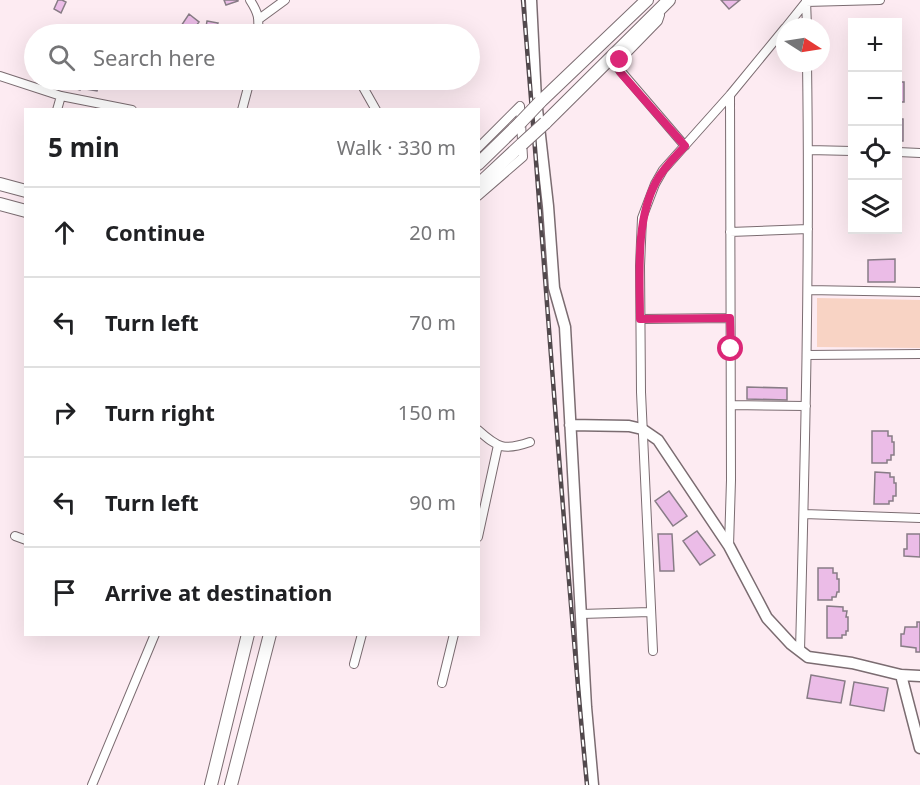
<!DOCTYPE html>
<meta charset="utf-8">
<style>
:root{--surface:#fff;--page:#f6f6f6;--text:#202124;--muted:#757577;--line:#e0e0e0}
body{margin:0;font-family:"Noto Sans",sans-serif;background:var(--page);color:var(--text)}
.controls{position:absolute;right:18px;top:18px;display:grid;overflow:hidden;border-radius:0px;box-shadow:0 6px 24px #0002}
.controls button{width:54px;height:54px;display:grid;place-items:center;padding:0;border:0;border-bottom:2px solid var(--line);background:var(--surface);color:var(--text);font:30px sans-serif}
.compass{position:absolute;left:776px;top:18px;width:54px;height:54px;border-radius:50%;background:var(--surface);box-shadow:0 6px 24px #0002;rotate:102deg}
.stop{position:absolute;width:18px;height:18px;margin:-14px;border:4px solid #db2777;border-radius:50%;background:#fff}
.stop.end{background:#db2777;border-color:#fff;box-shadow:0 2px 6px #0008}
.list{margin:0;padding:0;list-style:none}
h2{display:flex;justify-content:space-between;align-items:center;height:78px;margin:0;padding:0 24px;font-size:26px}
h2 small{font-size:20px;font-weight:400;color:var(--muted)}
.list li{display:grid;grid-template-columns:39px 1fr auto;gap:18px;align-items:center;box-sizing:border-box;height:90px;padding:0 24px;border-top:2px solid var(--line)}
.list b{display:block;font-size:22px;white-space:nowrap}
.list em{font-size:20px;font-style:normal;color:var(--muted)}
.icon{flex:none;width:33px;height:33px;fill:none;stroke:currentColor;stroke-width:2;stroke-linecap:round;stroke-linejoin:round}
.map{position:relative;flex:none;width:920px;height:785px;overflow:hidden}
.search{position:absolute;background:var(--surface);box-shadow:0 6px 24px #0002;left:24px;top:24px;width:456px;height:66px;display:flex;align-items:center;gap:15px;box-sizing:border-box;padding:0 21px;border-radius:33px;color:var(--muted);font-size:22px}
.panel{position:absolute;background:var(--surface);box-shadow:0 6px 24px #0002;left:24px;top:108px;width:456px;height:528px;border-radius:0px}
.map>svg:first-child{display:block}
.green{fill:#f8d3c4}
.building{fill:#ebbce7;stroke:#887c86;stroke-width:1.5}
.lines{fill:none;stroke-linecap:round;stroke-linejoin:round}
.minor-casing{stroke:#7b6c71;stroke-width:10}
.tertiary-casing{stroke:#7b6c71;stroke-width:13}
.secondary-casing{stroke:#7b6c71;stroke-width:14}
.minor{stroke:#fff;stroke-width:8}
.tertiary{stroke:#fff;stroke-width:10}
.secondary{stroke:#fff;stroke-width:12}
.rail-casing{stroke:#52494d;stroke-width:4.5}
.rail{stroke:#fff;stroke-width:2;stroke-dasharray:7;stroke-linecap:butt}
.secondary-bridge-casing{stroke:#7b6c71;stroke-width:14;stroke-linecap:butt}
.secondary-bridge{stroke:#fff;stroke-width:12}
.route{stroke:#db2777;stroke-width:8}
</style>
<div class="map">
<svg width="920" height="785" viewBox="0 0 920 785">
<rect width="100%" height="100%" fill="#fdebf2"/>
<path class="green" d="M817 298 920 300V348L817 347Z"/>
<path class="building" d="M58 0H62L66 2 61 13 54 9Z
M224 0H238V1L226 5Z
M721 0H740L729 9Z
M189 14 199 22 191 33 181 26Z
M207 21 218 23 214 31 206 27Z
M69 80H83L80 90 67 86Z
M88 80H100L97 91 85 89Z
M898 82H904V102H898Z
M898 119H903V141H898Z
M895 259V282H868V260Z
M747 387 787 388V400L747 399Z
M872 431H888V436H892V442H894V455H891V460H887V463H872Z
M875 472 890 473V477H894V483H896V496H893V501H889V504H874Z
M669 491 687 516 673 526 655 501Z
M697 531 715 555 700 565 683 541Z
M658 534H672L674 571H660Z
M907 534H920V557L904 556V549H907Z
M818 568H833V573H837V579H839V592H837L836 597H832V600H818Z
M827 606 843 607V611H847L846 617H848V631H846V635H842V638H827Z
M917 622H920V652H916V648L901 646V634H904L905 627H917Z
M811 675 845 681 841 703 807 698Z
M854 682 888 688 884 711 850 705Z"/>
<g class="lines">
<g class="minor-casing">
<path id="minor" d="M250 0C259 14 259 18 258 34
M806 0 807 27
M658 11 660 15 658 21 620 60 619 69 685 146
M259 19 285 0
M786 27 806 2 880 0
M0 76 61 96 132 110
M359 80 376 110
M57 110 61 96
M242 110 250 80
M478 148 520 106 523 157 478 196
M809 150 852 151
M898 152 920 153
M730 232 808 229
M808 290 920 292
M641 319 730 318
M807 355 920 354
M731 405 806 406
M478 430C498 448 504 451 530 442
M804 514 920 518
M15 536 26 540
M478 537 498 445
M729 546 731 480 730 95
M581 614 650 612
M653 651 641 392 640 266 642 218 655 184 663 170 730 95 785 28
M800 651C805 455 810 259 807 63
M354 664 362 634
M442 683 454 634
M92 785 155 634"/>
</g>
<g class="tertiary-casing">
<path id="tertiary" d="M531 0 536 100 548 206 554 288 565 327 586 707 593 785
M570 425 629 426 642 429 658 440 729 546 767 618 791 644 808 657 852 663 901 675 920 676
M901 675 920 748"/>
</g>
<g class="secondary-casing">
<path id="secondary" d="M540 102 647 0
M545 123 669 0
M478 164 520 123
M0 184 26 191
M478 185 522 144
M0 204 26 211
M211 785 248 634
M231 785 270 634"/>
</g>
<use href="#minor" class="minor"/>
<use href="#tertiary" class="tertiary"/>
<use href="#secondary" class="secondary"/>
<g class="rail-casing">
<path id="rail" d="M523 0C545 262 562 524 587 785"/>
</g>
<use href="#rail" class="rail"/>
<g class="secondary-bridge-casing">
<path id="secondary-bridge" d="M520 123 540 102
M522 144 545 123"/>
</g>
<use href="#secondary-bridge" class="secondary-bridge"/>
</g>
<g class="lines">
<path class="route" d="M620 60 618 66 620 72 685 146C675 157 663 168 656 182 635 221 640 275 640 319L730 318 731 349"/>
</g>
</svg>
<div class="controls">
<button>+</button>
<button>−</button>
<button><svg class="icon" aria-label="locate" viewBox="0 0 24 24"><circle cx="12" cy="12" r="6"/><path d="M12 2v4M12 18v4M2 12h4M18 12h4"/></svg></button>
<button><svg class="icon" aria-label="layers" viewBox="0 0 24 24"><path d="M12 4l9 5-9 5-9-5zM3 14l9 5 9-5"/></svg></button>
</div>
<svg class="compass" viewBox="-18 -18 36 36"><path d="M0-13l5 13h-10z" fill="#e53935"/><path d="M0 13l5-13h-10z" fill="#757577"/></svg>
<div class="stop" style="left:731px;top:349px"></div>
<div class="stop end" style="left:620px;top:60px"></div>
<div class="search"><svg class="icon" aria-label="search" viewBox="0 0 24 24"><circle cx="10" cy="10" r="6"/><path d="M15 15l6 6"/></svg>Search here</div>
<section class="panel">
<h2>5 min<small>Walk · 330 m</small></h2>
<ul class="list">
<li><svg class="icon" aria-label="ahead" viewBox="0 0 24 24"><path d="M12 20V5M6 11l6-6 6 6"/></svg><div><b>Continue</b></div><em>20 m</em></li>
<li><svg class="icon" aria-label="left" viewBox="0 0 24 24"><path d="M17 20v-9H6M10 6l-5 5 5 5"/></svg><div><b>Turn left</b></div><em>70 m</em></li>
<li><svg class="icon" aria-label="right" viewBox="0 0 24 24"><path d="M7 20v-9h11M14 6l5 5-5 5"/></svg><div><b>Turn right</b></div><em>150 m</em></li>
<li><svg class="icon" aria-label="left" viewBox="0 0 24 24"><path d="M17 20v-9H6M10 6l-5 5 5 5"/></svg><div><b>Turn left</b></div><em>90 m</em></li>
<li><svg class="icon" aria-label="arrive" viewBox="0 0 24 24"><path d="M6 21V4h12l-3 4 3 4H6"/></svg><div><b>Arrive at destination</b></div></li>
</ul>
</section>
</div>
